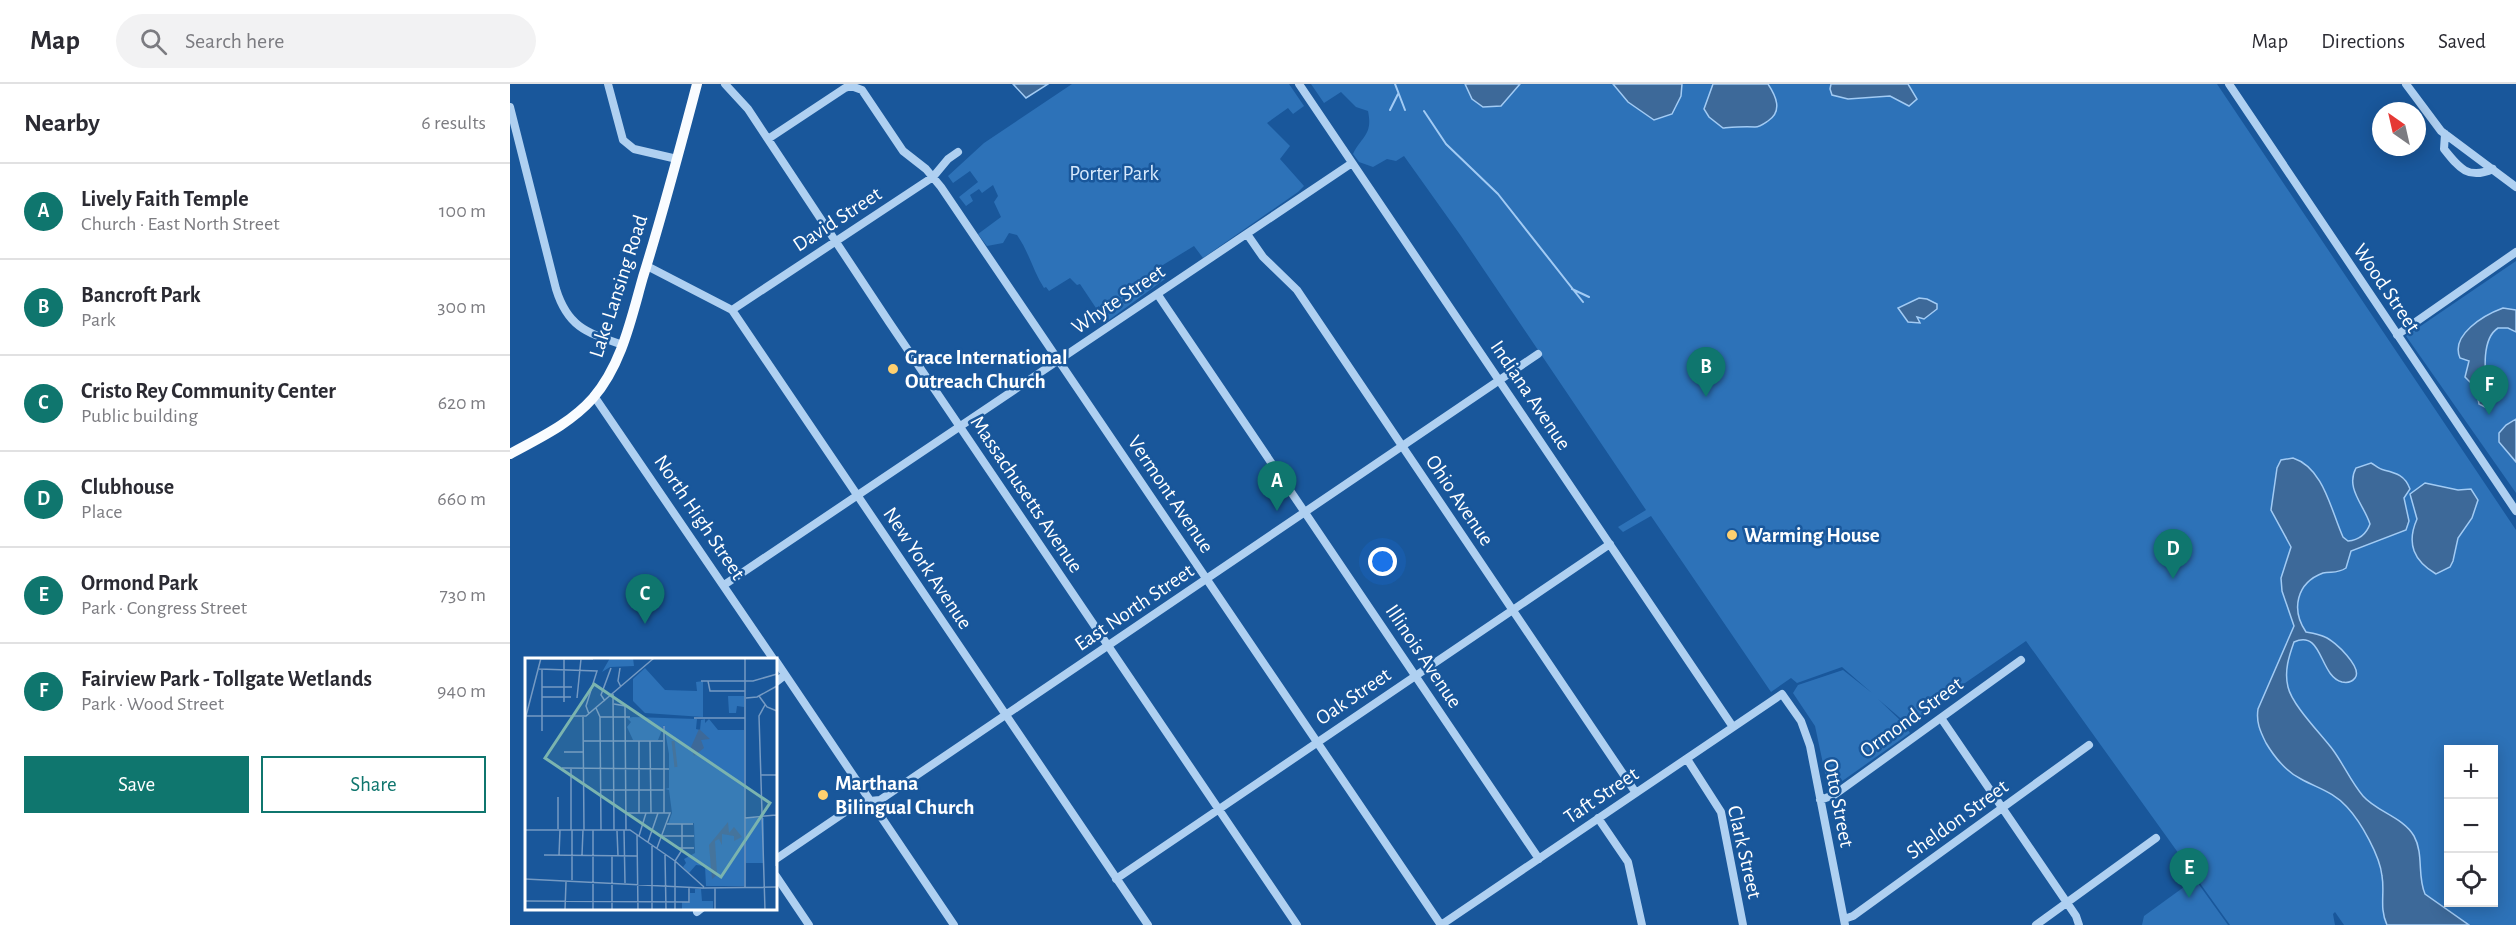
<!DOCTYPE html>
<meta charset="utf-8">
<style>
:root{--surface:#fff;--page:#f2f2f3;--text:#2b2b33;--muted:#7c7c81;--line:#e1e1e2;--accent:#0f766e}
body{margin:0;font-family:"Alegreya Sans",sans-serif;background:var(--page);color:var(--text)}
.controls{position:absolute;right:18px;bottom:18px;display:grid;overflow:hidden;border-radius:0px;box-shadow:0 3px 15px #0003}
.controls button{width:54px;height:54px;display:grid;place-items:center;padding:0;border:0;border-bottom:2px solid var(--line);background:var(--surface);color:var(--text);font:30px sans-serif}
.compass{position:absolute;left:1862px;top:18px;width:54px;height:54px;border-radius:50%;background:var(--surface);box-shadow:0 3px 15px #0003;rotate:326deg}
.you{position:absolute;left:873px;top:478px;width:21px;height:21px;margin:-15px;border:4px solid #fff;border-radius:50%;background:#1a73e8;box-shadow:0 0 0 9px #1a73e833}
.badge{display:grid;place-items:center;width:39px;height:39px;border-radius:50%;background:var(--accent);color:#fff;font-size:20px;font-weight:700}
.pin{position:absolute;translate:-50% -50px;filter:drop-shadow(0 2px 3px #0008)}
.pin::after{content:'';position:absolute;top:32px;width:21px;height:18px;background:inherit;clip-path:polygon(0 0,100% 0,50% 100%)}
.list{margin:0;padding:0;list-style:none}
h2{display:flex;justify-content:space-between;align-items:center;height:78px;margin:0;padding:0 24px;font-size:26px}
h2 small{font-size:20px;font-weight:400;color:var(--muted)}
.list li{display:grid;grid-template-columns:39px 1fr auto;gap:18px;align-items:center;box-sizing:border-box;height:96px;padding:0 24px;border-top:2px solid var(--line)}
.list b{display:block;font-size:22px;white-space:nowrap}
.list p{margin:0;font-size:20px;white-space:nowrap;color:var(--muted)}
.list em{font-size:20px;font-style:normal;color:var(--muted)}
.actions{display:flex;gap:12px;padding:18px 24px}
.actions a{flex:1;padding:14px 0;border:2px solid var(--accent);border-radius:0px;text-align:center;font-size:21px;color:var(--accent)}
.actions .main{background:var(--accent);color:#fff}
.icon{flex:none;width:33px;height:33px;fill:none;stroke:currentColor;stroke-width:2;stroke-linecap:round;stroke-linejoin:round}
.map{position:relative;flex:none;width:2006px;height:841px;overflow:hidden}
header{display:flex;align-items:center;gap:36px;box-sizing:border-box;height:84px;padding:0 30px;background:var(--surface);border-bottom:2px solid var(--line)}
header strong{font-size:28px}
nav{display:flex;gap:33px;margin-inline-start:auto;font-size:21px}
.search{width:420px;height:54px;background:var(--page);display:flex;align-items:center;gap:15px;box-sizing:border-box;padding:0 21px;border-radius:33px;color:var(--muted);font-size:22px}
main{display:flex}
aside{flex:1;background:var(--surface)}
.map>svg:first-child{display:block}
.green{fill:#2d72b8;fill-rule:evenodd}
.water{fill:#3d6999;stroke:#a2cbf4;stroke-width:1.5}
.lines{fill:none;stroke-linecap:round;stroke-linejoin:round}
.stream{stroke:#a2cbf4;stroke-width:2}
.minor{stroke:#afd0f1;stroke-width:8}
.major{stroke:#f9fcff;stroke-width:10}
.poi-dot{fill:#ffd06f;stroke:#19579b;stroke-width:2}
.labels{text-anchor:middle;stroke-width:5;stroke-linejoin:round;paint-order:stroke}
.park-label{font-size:21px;fill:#d7e9fc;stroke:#19579b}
.street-label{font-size:21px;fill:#fff;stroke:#19579b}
.poi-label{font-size:21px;font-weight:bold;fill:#fff;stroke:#19579b;text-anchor:start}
.inset-river{fill:none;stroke:#3d6999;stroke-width:3}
.inset-road{fill:none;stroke:#759ac3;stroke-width:1.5}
.view{fill:#7bb4af;fill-opacity:0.15;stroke:#7bb4af;stroke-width:3}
.inset-edge{fill:none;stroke:#fff;stroke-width:3}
</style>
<header>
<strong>Map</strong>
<div class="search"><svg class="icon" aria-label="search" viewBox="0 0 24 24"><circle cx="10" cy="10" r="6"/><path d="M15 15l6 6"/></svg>Search here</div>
<nav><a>Map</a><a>Directions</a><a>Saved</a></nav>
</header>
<main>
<aside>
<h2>Nearby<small>6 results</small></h2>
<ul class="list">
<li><span class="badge">A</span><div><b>Lively Faith Temple</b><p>Church · East North Street</p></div><em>100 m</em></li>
<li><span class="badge">B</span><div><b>Bancroft Park</b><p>Park</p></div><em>300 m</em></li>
<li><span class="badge">C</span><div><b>Cristo Rey Community Center</b><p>Public building</p></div><em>620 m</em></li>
<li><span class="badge">D</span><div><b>Clubhouse</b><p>Place</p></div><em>660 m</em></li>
<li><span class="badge">E</span><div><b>Ormond Park</b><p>Park · Congress Street</p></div><em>730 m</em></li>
<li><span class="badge">F</span><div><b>Fairview Park - Tollgate Wetlands</b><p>Park · Wood Street</p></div><em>940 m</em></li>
</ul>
<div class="actions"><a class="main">Save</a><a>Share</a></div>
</aside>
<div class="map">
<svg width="2006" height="841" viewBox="0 0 2006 841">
<rect width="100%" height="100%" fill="#19579b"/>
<path class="green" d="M562 0H779L794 22 783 30 778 24 757 39 780 62 770 75 794 102 788 108 693 174 684 162 648 184 655 195 599 236 589 222 586 224 570 200 567 201 560 194 539 207 536 203 534 204C523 187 519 168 507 151L499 149 493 159 477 162 468 150 491 133 484 118 488 112 483 101 472 109 469 105 460 111 463 117 456 122 449 113 468 98 460 87 443 99 438 92 474 59Z
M801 0H1707L2006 446V841H1834L1825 828 1823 830 1825 841H1720L1516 557 1426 619 1408 636 1402 635 1396 639 1368 615 1392 638 1400 649 1321 705 1318 703 1305 642 1283 609 1288 601 1333 586 1362 609 1332 583 1287 599 1281 594 1261 608 1141 432 1113 448 1108 443 1136 426 951 152 894 72 886 77 877 75 863 83 849 78 843 70C852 52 863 51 858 27L846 23 831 8 814 19ZM1938 666H1984V818H1938Z
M2006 177V409L1896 252Z
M1685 795 1718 841H1632L1634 832Z"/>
<path class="water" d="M503 0H538L516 14Z
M955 0H1010L991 22 973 23 962 15Z
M1103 0H1172L1171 12 1162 30 1144 36 1118 18Z
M1203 0H1258C1266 12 1273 27 1258 37 1255 39 1250 43 1245 43 1235 42 1225 43 1213 44L1199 33 1194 25Z
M1321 0H1398L1407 15 1399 22 1380 12 1338 15 1322 11 1320 5Z
M1409 214 1417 215 1427 220V225L1414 235 1407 233 1410 239 1398 238 1388 224Z
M1993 224 2006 226V248L1998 244H1988C1968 257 1977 300 1978 320L1975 323 1969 320 1966 304 1955 293 1959 277 1950 274C1940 251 1974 231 1993 224Z
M2006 335V378L1989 358V349L1996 341Z
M1783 374C1814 384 1821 427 1833 453L1838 457C1849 456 1856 451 1860 440 1854 421 1835 404 1846 384L1861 379C1865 381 1869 385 1874 386 1886 389 1895 391 1900 405L1894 414 1899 437 1896 446 1841 467 1836 484C1827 490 1821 487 1813 489 1786 499 1781 526 1796 548 1802 549 1809 550 1815 553 1825 557 1853 584 1845 594 1842 598 1837 599 1832 598 1809 592 1813 545 1784 558 1779 572 1774 587 1778 603 1782 621 1811 650 1823 666 1834 681 1841 698 1853 712 1867 728 1893 733 1904 752 1914 770 1907 792 1915 810L1959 841H1877C1869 824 1875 809 1872 792 1870 772 1851 738 1837 723 1824 708 1807 704 1791 695 1775 687 1765 674 1756 659 1750 647 1746 638 1748 625L1784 542 1772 507 1771 494 1781 463 1761 426 1767 384 1771 376Z
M1915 399 1948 406 1961 405 1968 416 1962 434 1948 454 1943 477 1940 483 1926 490C1904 477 1896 460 1907 435L1900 410Z"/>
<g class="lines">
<path class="stream" d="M885 0 895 26
M880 26 888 10
M914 27 936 60 988 110 1073 218
M1062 205 1079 213"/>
<path class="minor" d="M98 0 113 56 124 65 167 75
M215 0 238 25 379 238 787 841
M789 0 1223 643
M1719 0 2006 427
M1896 0 1931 47 2006 103
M0 23 46 205C58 244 78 249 113 261
M1935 50 1934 65C1949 84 1958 96 1983 85
M258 55 335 4 341 2 352 6 393 67 416 85 431 103 931 841
M737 150 753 173 787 206 1126 709
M137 182 222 226 638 841
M648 211 1029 775
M222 226 423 93 438 75 448 68
M1887 251 2006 168
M84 312 264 576
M214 501 842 79
M266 577 444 841
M266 598 275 591
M1431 634 1566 832 1569 841
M1177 675 1211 728 1233 841
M1310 716 1324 711 1511 576
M1088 734 1118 778 1132 841
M266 775 350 718 370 716 1028 270
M266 792 299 841
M606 795 1100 460
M187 828 192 824
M1334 835 1343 832 1579 661
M931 841 1272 610 1291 637 1300 662 1335 841
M1526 841 1646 754"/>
<path class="major" d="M0 370C29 354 60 340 83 314 112 280 121 235 133 193 153 129 170 64 187 0"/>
</g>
<g class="poi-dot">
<circle cx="383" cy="285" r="6"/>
<circle cx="1222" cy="451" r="6"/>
<circle cx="313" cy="711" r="6"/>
</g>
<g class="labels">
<g class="park-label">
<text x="604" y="96">Porter Park</text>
</g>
<g class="street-label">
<text transform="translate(327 135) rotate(-33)" y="7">David Street</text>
<text transform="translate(108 202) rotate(-72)" y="7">Lake Lansing Road</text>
<text transform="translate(1877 204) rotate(56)" y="7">Wood Street</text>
<text transform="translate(608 215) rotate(-34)" y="7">Whyte Street</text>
<text transform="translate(1021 311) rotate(56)" y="7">Indiana Avenue</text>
<text transform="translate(517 410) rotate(56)" y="7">Massachusetts Avenue</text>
<text transform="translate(661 410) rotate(56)" y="7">Vermont Avenue</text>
<text transform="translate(950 416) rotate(56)" y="7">Ohio Avenue</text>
<text transform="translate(190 433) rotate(56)" y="7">North High Street</text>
<text transform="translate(418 484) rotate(56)" y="7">New York Avenue</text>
<text transform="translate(624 523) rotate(-34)" y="7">East North Street</text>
<text transform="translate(914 572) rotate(56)" y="7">Illinois Avenue</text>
<text transform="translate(843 612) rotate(-34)" y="7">Oak Street</text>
<text transform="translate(1401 633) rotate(-36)" y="7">Ormond Street</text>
<text transform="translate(1091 711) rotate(-34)" y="7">Taft Street</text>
<text transform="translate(1329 719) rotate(79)" y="7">Otto Street</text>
<text transform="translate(1447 735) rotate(-36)" y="7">Sheldon Street</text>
<text transform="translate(1235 768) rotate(77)" y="7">Clark Street</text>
</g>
<g class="poi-label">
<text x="395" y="280">Grace International<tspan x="395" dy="24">Outreach Church</tspan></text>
<text x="1234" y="458">Warming House</text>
<text x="325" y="706">Marthana<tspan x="325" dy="24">Bilingual Church</tspan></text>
</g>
</g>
<g transform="translate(15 574)">
<rect width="252" height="252" fill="#19579b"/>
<path d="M85 0H108L109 8 85 9 77 14ZM120 10 140 32 172 33 171 24 178 23V59L120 55 108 43V21ZM219 38V49L212 48 211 55H204L203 38ZM108 59 172 61 171 71 175 72 176 62 180 61V65L184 61 193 72H219V228H181L180 208 171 207 164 215 158 209 161 205 159 201 170 195 169 165 143 166 147 155 144 132 140 131 144 130V96L139 67 133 82H108L102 69 106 64 102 60ZM221 160H239V205H221ZM170 231H176L177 243H188V252H157V244H165V235H170Z" fill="#2d72b8"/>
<path d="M174 71 185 81 176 82 179 90 169 98 166 89ZM203 164 204 175 209 169 217 179 209 183V178L197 176V187L194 181 190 183 192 217 187 221 184 187Z" fill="#3d6999"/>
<path class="inset-river" d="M148 83 151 109"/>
<path class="inset-road" d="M16 1H68M95 10 93 23 96 29M14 11 72 13 61 48 64 56M176 23H228L252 16M183 23 185 33H220M17 29H47M88 36 89 172M234 38 242 49 252 53M17 39H46M52 40 56 1M221 40 232 39 252 28M80 43 76 37 86 10M39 44V1M89 46 100 48 101 172M71 50 75 59 76 172M1 58H61L129 0M58 59 59 172M75 59H105M169 60H220M0 62 16 0M139 68V155M17 73V11M59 83H138M114 83V155M125 83 126 155M39 94H58M37 110 144 111M46 110V172M236 117H252L251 208M76 132H139M33 139V171M101 155H145L132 190M220 160 251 157M142 166H168M0 172H105L150 203 179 229M99 172 100 225M92 173 93 198M112 177 113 252M114 178 121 155M137 178H169M123 184 133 155M147 186 153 190H169M127 188V252M19 197 112 198M34 197 35 172M57 197 58 172M140 197 141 252M87 198V252M0 221 177 230 252 229M47 222V172M68 224V172M68 224V252M220 230V0M252 230V252M0 243 164 244V229M40 252 41 224M150 252V203L157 192V166M190 252V230M240 252 234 58 240 47"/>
<path class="view" d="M69 26 245 145 196 219 20 100Z"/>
<rect width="252" height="252" class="inset-edge"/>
</g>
</svg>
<div class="controls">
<button>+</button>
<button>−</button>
<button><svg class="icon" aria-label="locate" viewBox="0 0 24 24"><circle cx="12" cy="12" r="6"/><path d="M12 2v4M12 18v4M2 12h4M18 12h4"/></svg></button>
</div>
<svg class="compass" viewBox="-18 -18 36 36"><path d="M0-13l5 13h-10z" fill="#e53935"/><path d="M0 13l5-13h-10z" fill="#7c7c81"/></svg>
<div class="you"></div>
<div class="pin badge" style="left:767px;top:427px">A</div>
<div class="pin badge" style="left:1196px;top:313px">B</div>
<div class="pin badge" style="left:135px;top:540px">C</div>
<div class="pin badge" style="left:1663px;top:495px">D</div>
<div class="pin badge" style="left:1679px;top:814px">E</div>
<div class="pin badge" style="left:1979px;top:331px">F</div>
</div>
</main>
